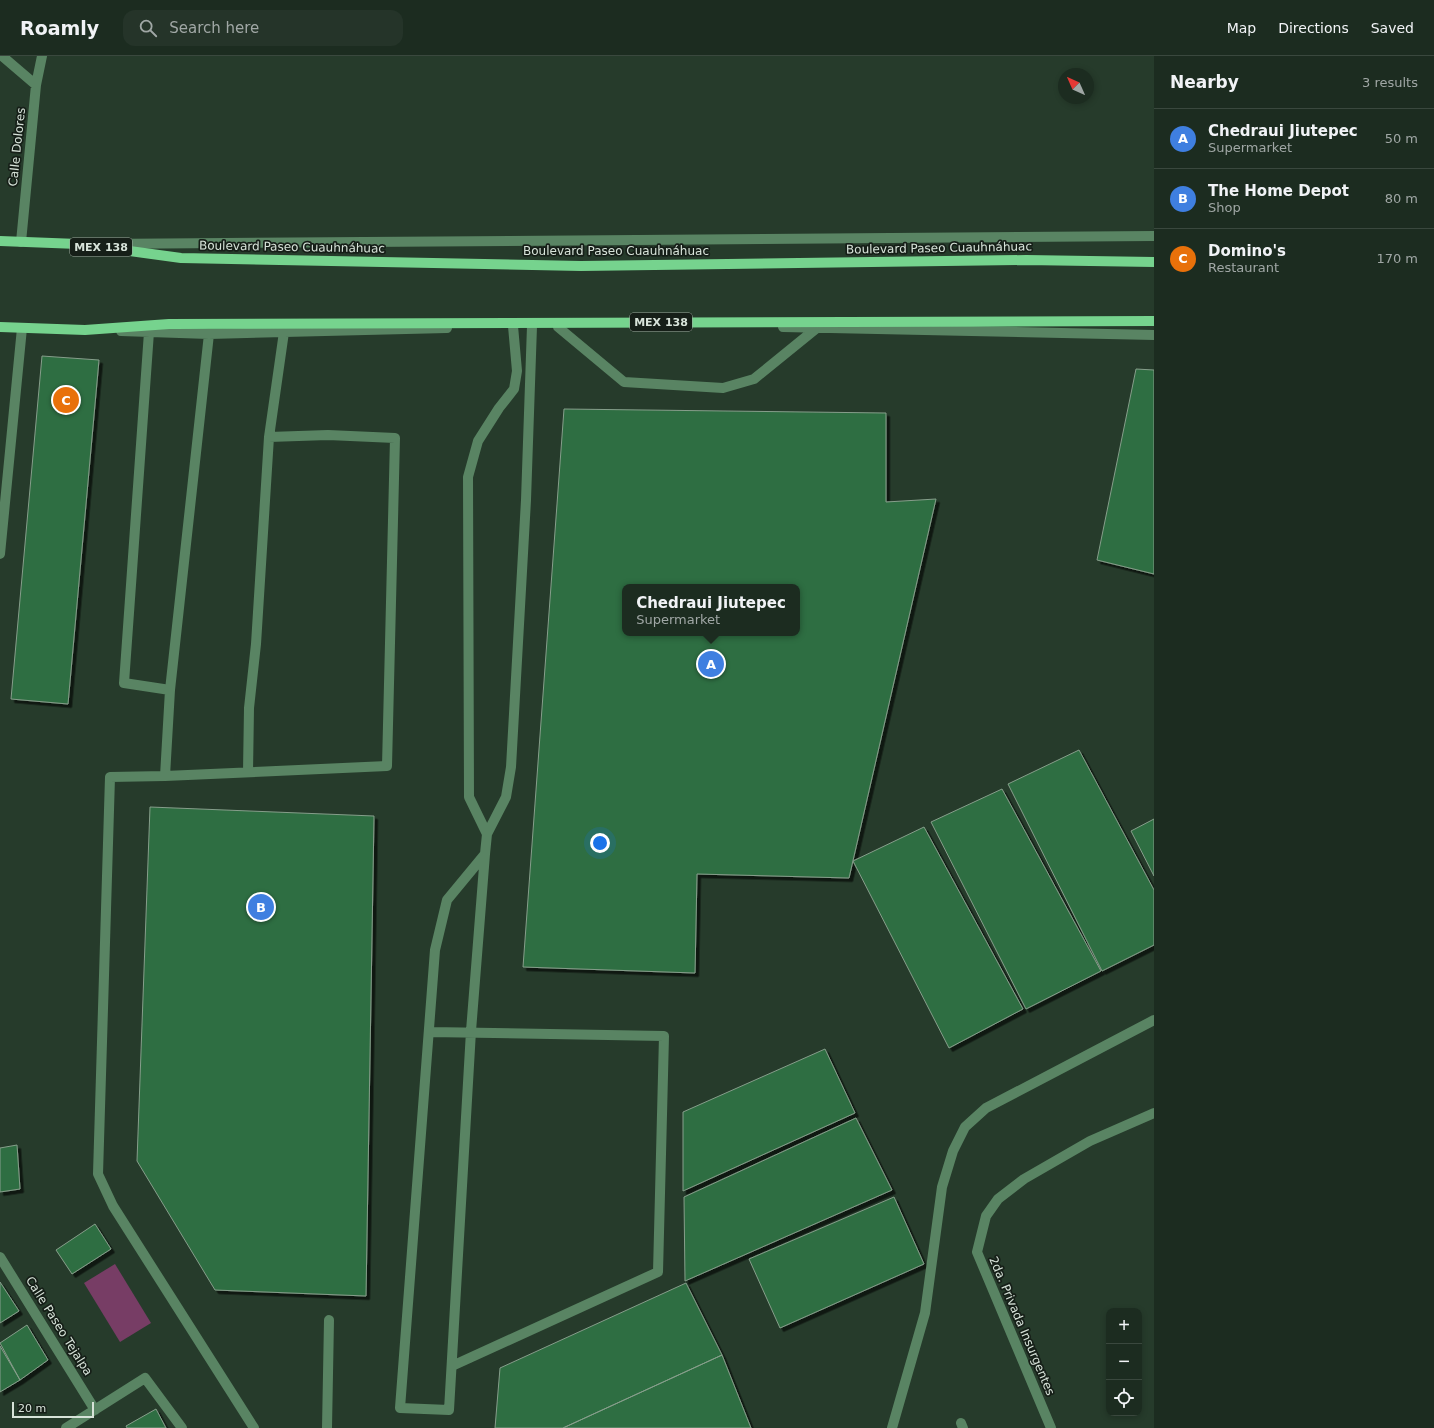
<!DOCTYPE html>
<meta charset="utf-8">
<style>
:root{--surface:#1c2c20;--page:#253429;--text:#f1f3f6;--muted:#a0a7a5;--line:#3a483e;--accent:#db2777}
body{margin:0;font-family:"DejaVu Sans",sans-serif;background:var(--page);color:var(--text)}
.controls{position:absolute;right:12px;bottom:12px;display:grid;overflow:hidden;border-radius:8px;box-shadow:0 2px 6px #0003}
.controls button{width:36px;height:36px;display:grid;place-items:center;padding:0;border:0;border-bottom:1px solid var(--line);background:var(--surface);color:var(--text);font:20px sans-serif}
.compass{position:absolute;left:1058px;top:12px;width:36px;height:36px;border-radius:50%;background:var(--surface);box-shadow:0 2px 6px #0003;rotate:315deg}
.scale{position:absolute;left:12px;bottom:10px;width:82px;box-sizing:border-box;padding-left:4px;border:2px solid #d7e3d9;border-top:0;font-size:11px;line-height:14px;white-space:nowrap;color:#d7e3d9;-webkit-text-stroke:3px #161f18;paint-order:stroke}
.you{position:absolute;left:600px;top:787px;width:14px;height:14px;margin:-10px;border:3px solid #fff;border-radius:50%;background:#1a73e8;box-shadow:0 0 0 6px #1a73e833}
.badge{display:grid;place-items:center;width:26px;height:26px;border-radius:50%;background:var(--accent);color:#fff;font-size:13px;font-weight:700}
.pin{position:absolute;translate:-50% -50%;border:2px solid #fff;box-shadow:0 1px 4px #0006}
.popup{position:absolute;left:622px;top:528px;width:178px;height:52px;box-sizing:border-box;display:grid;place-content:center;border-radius:8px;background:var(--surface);filter:drop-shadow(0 1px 3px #0005);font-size:13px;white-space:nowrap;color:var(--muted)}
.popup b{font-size:15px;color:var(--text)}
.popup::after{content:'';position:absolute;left:50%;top:100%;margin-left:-8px;border:8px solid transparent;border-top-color:var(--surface)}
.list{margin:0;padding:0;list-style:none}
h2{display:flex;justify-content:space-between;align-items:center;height:52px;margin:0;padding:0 16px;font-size:17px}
h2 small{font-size:13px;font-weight:400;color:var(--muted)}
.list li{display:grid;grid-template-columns:26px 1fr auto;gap:12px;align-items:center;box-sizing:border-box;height:60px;padding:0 16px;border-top:1px solid var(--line)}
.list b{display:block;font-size:15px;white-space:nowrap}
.list p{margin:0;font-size:13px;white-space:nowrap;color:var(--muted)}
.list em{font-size:13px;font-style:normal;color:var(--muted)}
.icon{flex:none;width:22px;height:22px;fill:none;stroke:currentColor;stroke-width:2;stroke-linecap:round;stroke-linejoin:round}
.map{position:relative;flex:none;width:1154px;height:1372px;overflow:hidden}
header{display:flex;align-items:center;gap:24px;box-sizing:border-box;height:56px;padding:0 20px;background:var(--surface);border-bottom:1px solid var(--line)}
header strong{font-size:19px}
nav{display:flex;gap:22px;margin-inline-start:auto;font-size:14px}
.search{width:280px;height:36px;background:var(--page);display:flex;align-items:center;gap:10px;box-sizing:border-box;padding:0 14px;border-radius:12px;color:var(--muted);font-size:15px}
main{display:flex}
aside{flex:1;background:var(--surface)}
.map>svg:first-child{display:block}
.water{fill:#773d65}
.building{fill:#2f6e42;stroke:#869e8b;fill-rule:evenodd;filter:url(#shadow)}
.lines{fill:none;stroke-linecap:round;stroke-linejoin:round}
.minor{stroke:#598463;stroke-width:10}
.major{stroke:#76d38e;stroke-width:10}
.labels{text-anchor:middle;stroke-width:3.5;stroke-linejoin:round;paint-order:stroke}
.shield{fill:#161f18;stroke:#9da89f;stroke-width:1}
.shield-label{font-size:11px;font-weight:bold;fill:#d7e3d9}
.street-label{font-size:12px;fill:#d7e3d9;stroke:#161f18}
</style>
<header>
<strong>Roamly</strong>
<div class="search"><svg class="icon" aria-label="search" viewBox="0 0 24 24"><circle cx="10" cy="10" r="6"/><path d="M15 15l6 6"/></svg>Search here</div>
<nav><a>Map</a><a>Directions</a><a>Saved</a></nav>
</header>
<main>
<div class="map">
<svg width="1154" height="1372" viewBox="0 0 1154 1372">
<defs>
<filter id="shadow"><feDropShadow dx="3.5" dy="3.5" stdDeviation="0" flood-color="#0009"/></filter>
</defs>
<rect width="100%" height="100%" fill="#263b2b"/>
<path class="water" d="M115 1208 151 1267 120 1286 84 1227Z"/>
<path class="building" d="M42 300 99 304 68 648 11 643Z
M1136 313 1154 314V518L1097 504Z
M564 353 886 357V446L936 443 849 822 697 818 695 917 523 911ZM625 531H797V577H625Z
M1079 694 1154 834V889L1102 915 1008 728Z
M1002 733 1101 915 1026 953 931 766Z
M150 751 374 760 366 1240 215 1234 137 1105Z
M1154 763V820L1131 775Z
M924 771 1023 953 949 992 853 805Z
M825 993 855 1057 683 1135V1056Z
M856 1062 892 1134 685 1225 684 1141Z
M17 1089 20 1133 0 1136V1092Z
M894 1141 924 1208 780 1272 749 1203Z
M95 1168 111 1193 72 1218 56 1194Z
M0 1226 19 1255 0 1267Z
M686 1227 722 1299 563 1372H495L500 1312Z
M27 1269 48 1304 20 1324 0 1287Z
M0 1290 20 1324 0 1336Z
M722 1299 751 1372H563Z
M156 1353 166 1372H127L126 1370Z"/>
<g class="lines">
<path class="minor" d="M2 0 36 29
M21 186 36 29 42 0
M100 188 1154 180
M558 271 624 326 723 332 754 323 818 271
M783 271 1154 279
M121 275 209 278 447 272
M149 276 124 627 170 634
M209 278 170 634 165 720 110 721 98 1118 113 1150 254 1372
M0 498 22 272
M248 716 249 652 256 588 269 381 284 276
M165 720 387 710 395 382 328 379 269 381
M487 778 469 741 468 421 478 385 499 352 514 333 517 315 513 270
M485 798 447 844 435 894 400 1352 449 1354 471 975 485 798 487 778 506 741 511 711 526 444 532 270
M430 976 664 980 658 1216 452 1310
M0 1201 95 1354
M961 1367 963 1372
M66 1372 145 1322 182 1372
M327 1372 329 1264
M892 1372 925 1257 942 1131 953 1095 965 1071 986 1052 1154 964
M1051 1372 977 1196 986 1160 998 1143 1024 1123 1090 1085 1154 1057"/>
<path class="major" d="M0 185 78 188 181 202 581 210 1026 204 1154 206
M0 271 85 274 169 268 1154 265"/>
</g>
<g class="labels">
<g class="shield">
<rect x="70" y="182" width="62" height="18" rx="3"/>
<rect x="630" y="257" width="62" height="18" rx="3"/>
</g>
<g class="shield-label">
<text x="101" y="195">MEX 138</text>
<text x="661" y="270">MEX 138</text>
</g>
<g class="street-label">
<text transform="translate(17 91) rotate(-84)" y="4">Calle Dolores</text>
<text transform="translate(292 191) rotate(1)" y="4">Boulevard Paseo Cuauhnáhuac</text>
<text transform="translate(939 192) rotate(-1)" y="4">Boulevard Paseo Cuauhnáhuac</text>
<text x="616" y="199">Boulevard Paseo Cuauhnáhuac</text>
<text transform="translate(59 1270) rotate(58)" y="4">Calle Paseo Tejalpa</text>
<text transform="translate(1022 1270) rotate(67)" y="4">2da. Privada Insurgentes</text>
</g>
</g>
</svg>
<div class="controls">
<button>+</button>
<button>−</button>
<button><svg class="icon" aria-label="locate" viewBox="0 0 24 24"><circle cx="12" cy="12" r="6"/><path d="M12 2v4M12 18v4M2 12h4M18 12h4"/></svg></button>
</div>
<svg class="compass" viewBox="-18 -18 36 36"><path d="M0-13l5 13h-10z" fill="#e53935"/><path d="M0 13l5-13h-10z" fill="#a0a7a5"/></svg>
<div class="scale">20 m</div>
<div class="you"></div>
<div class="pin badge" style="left:711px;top:608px;background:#3f7fe0">A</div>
<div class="popup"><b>Chedraui Jiutepec</b>Supermarket</div>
<div class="pin badge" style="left:261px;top:851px;background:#3f7fe0">B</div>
<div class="pin badge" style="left:66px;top:344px;background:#e8710a">C</div>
</div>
<aside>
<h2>Nearby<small>3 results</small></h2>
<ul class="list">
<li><span class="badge" style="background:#3f7fe0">A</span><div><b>Chedraui Jiutepec</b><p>Supermarket</p></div><em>50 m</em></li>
<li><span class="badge" style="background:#3f7fe0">B</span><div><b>The Home Depot</b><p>Shop</p></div><em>80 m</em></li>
<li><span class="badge" style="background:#e8710a">C</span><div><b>Domino's</b><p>Restaurant</p></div><em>170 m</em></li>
</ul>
</aside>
</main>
